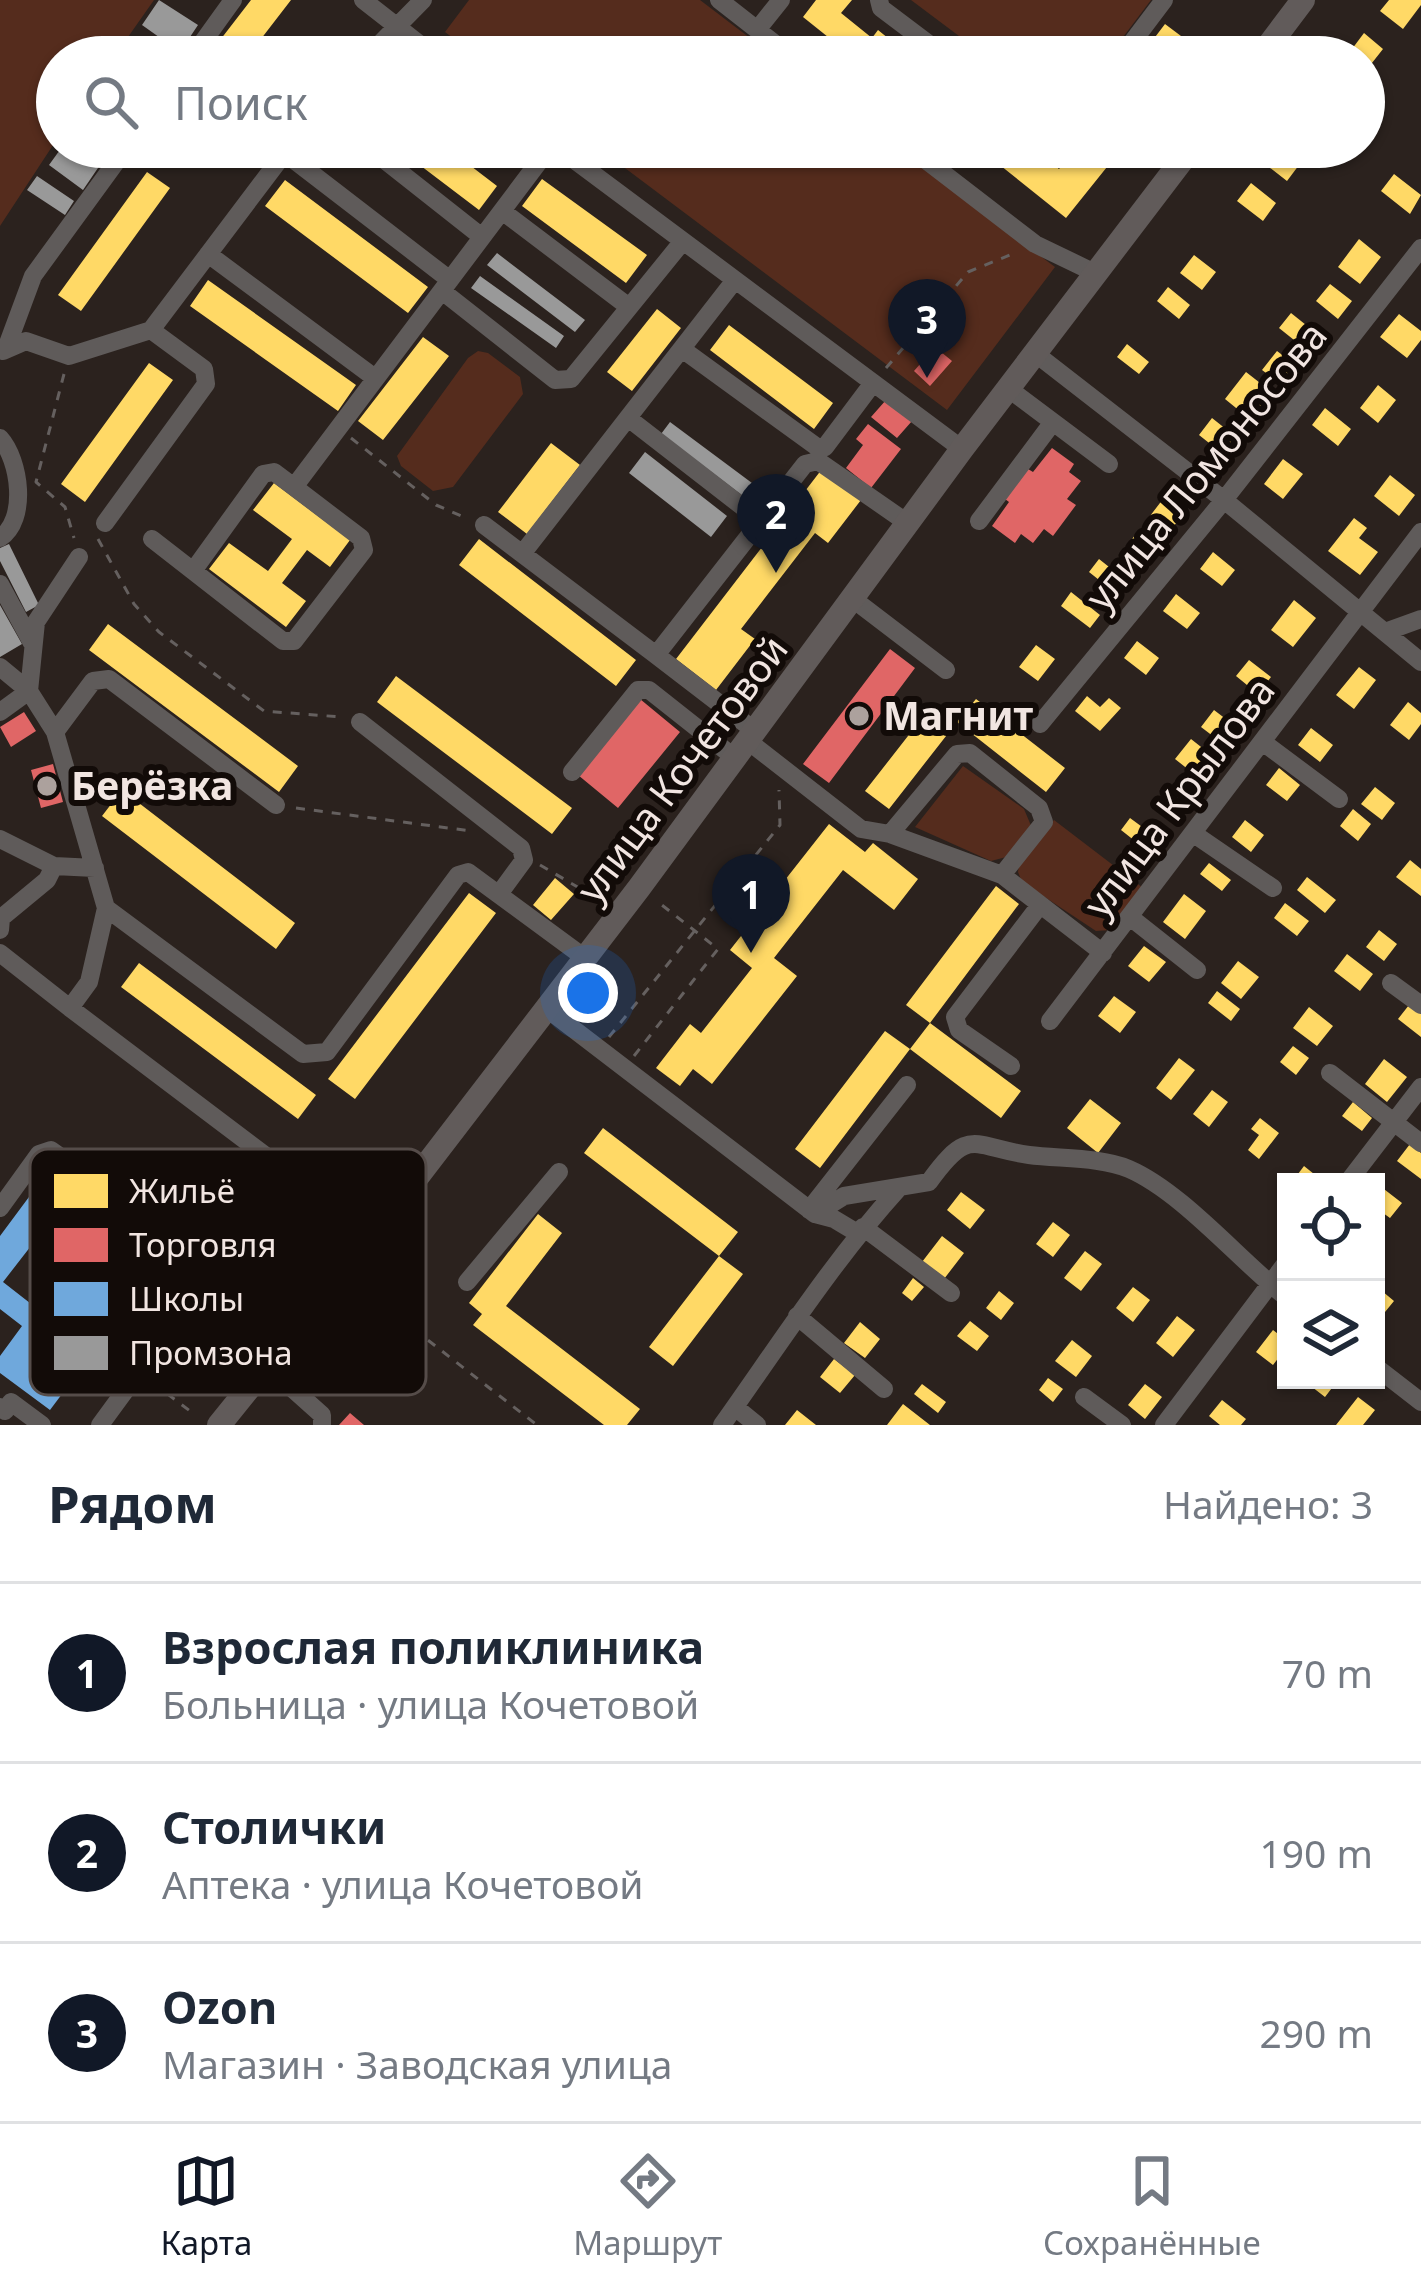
<!DOCTYPE html>
<html lang="ru">
<meta charset="utf-8">
<style>
:root{--surface:#fff;--page:#f2f2f3;--text:#1f2937;--muted:#747a83;--line:#e0e1e3;--accent:#111827}
body{margin:0;font-family:"Noto Sans",sans-serif;background:var(--page);color:var(--text)}
.controls{position:absolute;right:36px;bottom:36px;display:grid;overflow:hidden;border-radius:0px;box-shadow:0 3px 9px #0004}
.controls button{width:108px;height:108px;display:grid;place-items:center;padding:0;border:0;border-bottom:3px solid var(--line);background:var(--surface);color:var(--text);font:60px sans-serif}
.you{position:absolute;left:588px;top:993px;width:42px;height:42px;margin:-30px;border:9px solid #fff;border-radius:50%;background:#1a73e8;box-shadow:0 0 0 18px #1a73e833}
.badge{display:grid;place-items:center;width:78px;height:78px;border-radius:50%;background:var(--accent);color:#fff;font-size:39px;font-weight:700}
.pin{position:absolute;translate:-50% -99px;filter:drop-shadow(0 3px 6px #0008)}
.pin::after{content:'';position:absolute;top:63px;width:42px;height:36px;background:inherit;clip-path:polygon(0 0,100% 0,50% 100%)}
.list{margin:0;padding:0;list-style:none}
h2{display:flex;justify-content:space-between;align-items:center;height:156px;margin:0;padding:0 48px;font-size:51px}
h2 small{font-size:39px;font-weight:400;color:var(--muted)}
.list li{display:grid;grid-template-columns:78px 1fr auto;gap:36px;align-items:center;box-sizing:border-box;height:180px;padding:0 48px;border-top:3px solid var(--line)}
.list b{display:block;font-size:45px;white-space:nowrap}
.list p{margin:0;font-size:39px;white-space:nowrap;color:var(--muted)}
.list em{font-size:39px;font-style:normal;color:var(--muted)}
.icon{flex:none;width:66px;height:66px;fill:none;stroke:currentColor;stroke-width:2;stroke-linecap:round;stroke-linejoin:round}
.map{position:relative;flex:none;width:1421px;height:1425px;overflow:hidden}
.search{position:absolute;background:var(--surface);box-shadow:0 3px 9px #0004;left:36px;right:36px;top:36px;height:132px;display:flex;align-items:center;gap:30px;box-sizing:border-box;padding:0 42px;border-radius:66px;color:var(--muted);font-size:45px}
.sheet{height:696px;background:var(--surface)}
nav{display:flex;justify-content:space-around;align-items:center;box-sizing:border-box;height:168px;border-top:3px solid var(--line);background:var(--surface);font-size:33px;color:var(--muted)}
nav a{display:grid;justify-items:center;gap:6px}
nav .on{color:var(--accent)}
.map>svg:first-child{display:block}
.green{fill:#552c1d}
.homes{fill:#ffd966}
.shops{fill:#e06666}
.schools{fill:#6fa8dc;fill-rule:evenodd}
.industry{fill:#999}
.lines{fill:none;stroke-linecap:round;stroke-linejoin:round}
.path{stroke:#65605f;stroke-width:3;stroke-dasharray:9 9;stroke-linecap:butt}
.minor{stroke:#5f5b5a;stroke-width:18}
.major{stroke:#615b5a;stroke-width:24}
.poi-dot{fill:#aca19d;stroke:#120b08;stroke-width:4.5}
.labels{text-anchor:middle;stroke-width:12;stroke-linejoin:round;paint-order:stroke}
.street-label{font-size:39px;fill:#f1e5e1;stroke:#120b08}
.poi-label{font-size:39px;font-weight:bold;fill:#f1e5e1;stroke:#120b08;text-anchor:start}
.key{fill:#120b08;stroke:#554c49;stroke-width:3}
.key-label{font-size:33px;fill:#f1e5e1}
</style>
<div class="map">
<svg width="1421" height="1425" viewBox="0 0 1421 1425">
<rect width="100%" height="100%" fill="#2b221e"/>
<path class="green" d="M0 0H154L114 57H57V139L0 226Z
M469 0H700L775 57H478L445 32Z
M911 0H1151L1108 57H987Z
M597 147H895L1055 267 947 410Z
M478 351 488 353 520 377 523 394 453 487 433 491 401 466 397 456 468 358Z
M963 766 1024 809 1032 828 1010 856 991 861 915 827Z
M1054 820 1143 888 1112 930 1096 931 1022 882 1018 872 1019 864Z"/>
<path class="homes" d="M251 0H291L247 57H207Z
M816 0H852L841 13 872 38 878 30 899 47 890 57H853L803 17Z
M1389 0H1421V5L1403 29 1380 11Z
M1165 24 1193 45 1183 57H1140Z
M1364 33 1383 49 1368 68 1364 57 1349 53Z
M396 147H446L497 186 479 210Z
M999 147H1038L1035 150 1059 169 1077 147H1123L1066 218 991 158Z
M1277 148 1299 165 1287 181 1265 164Z
M147 172 170 188 81 311 58 295Z
M1394 174 1421 195 1410 214 1381 191Z
M542 179 647 255 626 283 522 206Z
M285 180 428 287 408 313 265 206Z
M1251 183 1276 203 1263 221 1237 201Z
M1359 239 1381 257 1360 284 1338 267Z
M1194 255 1216 272 1202 290 1180 273Z
M208 280 356 385 338 411 190 306Z
M1330 284 1352 301 1338 319 1316 301Z
M1168 287 1190 305 1179 319 1157 301Z
M657 309 681 328 632 391 607 372Z
M1291 313 1321 337 1309 352 1279 328Z
M1399 314 1421 331V340L1407 358 1380 337Z
M729 325 833 403 814 429 710 350Z
M423 337 449 356 383 440 358 421Z
M1127 344 1149 362 1139 374 1117 357Z
M1277 351 1298 367 1283 386 1262 370Z
M149 363 173 380 85 502 61 484Z
M1246 372 1278 397 1257 425 1225 399Z
M1378 385 1396 400 1378 423 1360 408Z
M1325 408 1351 429 1338 446 1312 425Z
M1212 418 1241 441 1228 458 1199 435Z
M551 443 580 465 527 534 498 512Z
M1283 459 1303 474 1283 499 1264 484Z
M822 469 861 500 828 543 815 533 741 629 755 639 716 690 676 659Z
M1390 475 1415 495 1399 516 1374 496Z
M274 483 350 540 330 567 307 550 282 583 306 601 286 627 209 569 229 543 268 571 292 539 253 510Z
M1163 499 1183 514 1170 531 1150 516Z
M1354 518 1367 528 1359 538 1378 552 1360 575 1328 551Z
M1139 530 1156 543 1143 560 1126 547Z
M479 539 636 660 616 686 459 565Z
M1213 552 1235 570 1222 586 1200 569Z
M1099 559 1128 582 1118 595 1089 572Z
M1071 592 1100 615 1090 628 1061 606Z
M1176 594 1200 613 1187 629 1163 611Z
M1294 600 1316 618 1293 647 1271 630Z
M108 624 298 766 279 792 89 650Z
M1137 641 1159 658 1146 675 1124 658Z
M1036 645 1055 659 1038 681 1019 667Z
M1249 660 1271 677 1258 694 1236 676Z
M1359 667 1376 680 1354 709 1336 695Z
M396 676 572 808 552 834 377 702Z
M1087 696 1100 707 1109 698 1121 708 1100 731 1075 711Z
M976 699 1065 768 1046 792 957 722 889 809 865 791 933 704 957 722Z
M1408 702 1421 713V724L1409 740 1390 725Z
M1214 710 1235 726 1222 743 1201 727Z
M1311 728 1333 745 1320 762 1298 745Z
M1191 739 1210 754 1194 774 1175 759Z
M1279 768 1300 785 1287 801 1266 785Z
M1375 787 1395 803 1382 820 1361 804Z
M122 790 295 923 276 949 102 816Z
M1353 809 1371 824 1358 841 1340 826Z
M1130 818 1149 832 1140 845 1121 830Z
M1245 820 1264 835 1251 852 1232 837Z
M829 824 865 852 873 843 918 879 894 910 843 870 774 958 797 976 712 1084 693 1069 680 1086 656 1068 690 1024 701 1033 752 968 730 950Z
M1410 860 1421 869V896L1396 877Z
M1209 863 1231 880 1222 891 1200 874Z
M1307 877 1336 900 1325 913 1297 890Z
M555 878 574 894 551 920 533 905Z
M996 886 1019 904 930 1023 906 1005Z
M469 893 496 913 355 1099 328 1079Z
M1184 894 1206 911 1185 939 1163 922Z
M1285 903 1309 921 1297 936 1274 918Z
M1379 930 1397 944 1384 961 1366 947Z
M1144 946 1166 962 1149 982 1128 966Z
M1347 954 1373 974 1360 991 1334 971Z
M1238 961 1259 977 1241 999 1221 983Z
M139 963 316 1095 298 1119 121 987Z
M1217 991 1240 1009 1231 1021 1208 1003Z
M1114 996 1136 1012 1120 1033 1098 1016Z
M1409 1005 1421 1014V1037L1398 1019Z
M1309 1007 1333 1026 1317 1046 1293 1028Z
M930 1023 1021 1091 1001 1118 910 1049Z
M885 1031 910 1049 820 1168 795 1149Z
M1293 1046 1309 1058 1296 1075 1280 1062Z
M1179 1058 1195 1070 1171 1100 1156 1088Z
M1384 1059 1407 1077 1387 1102 1365 1084Z
M1212 1090 1228 1102 1209 1127 1193 1114Z
M1090 1099 1121 1123 1098 1153 1067 1128Z
M1353 1102 1372 1118 1362 1131 1342 1116Z
M1260 1118 1279 1133 1259 1159 1248 1150 1259 1135 1251 1129Z
M603 1128 738 1232 719 1256 584 1153Z
M1410 1144 1421 1153V1179L1397 1161Z
M1304 1166 1324 1182H1292Z
M1380 1186 1402 1203 1390 1218 1376 1208V1191Z
M961 1192 985 1210 970 1229 947 1210Z
M538 1214 562 1233 506 1306 640 1409 627 1425H604L473 1325 482 1314 469 1303Z
M1053 1222 1070 1235 1053 1257 1036 1244Z
M942 1236 964 1253 944 1279 922 1262Z
M1085 1251 1102 1264 1081 1291 1064 1278Z
M719 1256 743 1274 673 1366 649 1347Z
M913 1278 924 1287 912 1301 902 1293Z
M1376 1286 1394 1301 1376 1323Z
M1133 1287 1150 1300 1133 1322 1116 1308Z
M999 1291 1014 1303 1001 1320 986 1308Z
M1177 1316 1195 1330 1173 1357 1156 1343Z
M970 1321 989 1336 977 1351 957 1336Z
M860 1322 880 1339 865 1358 844 1343Z
M1273 1330 1286 1340V1348L1273 1365 1256 1352Z
M1072 1340 1092 1356 1076 1377 1055 1361Z
M834 1359 855 1375 840 1393 820 1377Z
M1048 1378 1063 1389 1053 1402 1039 1390Z
M1303 1380H1338L1325 1397Z
M922 1384 946 1402 938 1413 914 1394Z
M1145 1384 1162 1397 1145 1419 1128 1405Z
M1358 1397 1375 1410 1363 1425H1336Z
M1222 1400 1246 1419 1241 1425H1220L1209 1416Z
M903 1404 930 1425H887Z
M797 1410 816 1425H785Z"/>
<path class="shops" d="M1211 36 1223 44 1214 57H1208L1200 51Z
M935 347 952 361 930 386 914 371Z
M886 400 912 421 897 438 871 417Z
M868 424 901 449 871 488 846 468 863 445 856 439Z
M1052 448 1074 464 1069 472 1081 481 1067 499 1076 505 1053 536 1044 529 1033 543 1021 534 1015 543 992 526 1009 502 1005 499 1028 469 1033 472Z
M890 649 915 668 829 783 803 764Z
M640 699 680 732 618 808 578 775Z
M24 712 36 731 11 747 0 727Z
M53 764 63 802 41 808 31 770Z
M350 1413 364 1425H339Z"/>
<path class="schools" d="M49 1170 183 1271 164 1297 133 1273 73 1352 86 1362 50 1410 0 1373V1356L22 1326 0 1309V1236ZM55 1215 114 1260 62 1328 3 1282Z"/>
<path class="industry" d="M159 0 198 25 180 52 142 25Z
M127 45 143 57H118Z
M62 147H76L100 165 83 190 49 165Z
M37 176 74 201 65 215 27 190Z
M497 253 585 320 575 332 487 265Z
M480 276 564 336 556 348 471 288Z
M670 422 756 486 747 499 661 434Z
M645 452 727 516 711 537 629 473Z
M9 544 39 605 26 612 0 561V548Z
M0 605 22 644 0 657Z"/>
<g class="lines">
<path class="path" d="M886 368 968 272 1015 253
M64 374 36 482 65 507 74 538
M351 438 436 505 466 518
M98 539 134 604 159 632 264 711 341 717
M296 808 471 831
M540 865 593 896
M609 1037 780 825 779 790
M634 1056 718 949 658 902
M246 1252 286 1286
M357 1285 537 1425
M153 1383 190 1411"/>
<path class="minor" d="M363 0 436 57
M719 0 792 57
M879 0 881 8 946 57
M757 30 781 0
M192 57 233 0
M367 57 423 0
M1121 57 1164 0
M368 147 482 237
M557 147 962 449
M909 147 1035 244 1095 273
M1156 147 1178 165
M285 153 450 280
M502 211 629 307
M208 254 375 378
M442 291 555 380 571 379 683 241
M151 330 289 147
M7 346 33 276 127 147
M682 349 817 447H825L873 383
M3 351 26 341 69 356 151 330
M1036 354 1224 500 1421 662
M1009 389 1109 464
M628 418 761 521
M0 438C20 460 28 520 0 538
M979 521 1053 422
M105 523 206 384 204 369 151 330
M484 525 656 655
M152 539 283 641H294L364 550 361 538 294 487 550 147
M522 554 735 280
M193 571 263 474 274 472 294 487
M0 584 32 643
M853 599 946 670
M1385 632 1421 619
M0 667 29 691 55 732 106 908 89 982 70 1008 372 1236
M29 691 36 622 79 557
M0 712 29 691
M360 722 521 848 524 860 499 894
M1040 724 1224 500 1421 248
M755 731 656 655 805 464 818 461 909 524
M55 732 93 681 109 679 276 805
M748 741 861 829 890 834 1002 875 1103 953
M1264 743 1339 799
M572 772 638 690H649L735 758
M890 834 957 754 970 753 1039 808 1044 822 1002 875
M1194 834 1273 888
M0 839 54 866 95 868
M106 908 303 1054 327 1052 458 875 468 872 585 958
M1130 917 1197 970
M0 930 1 918 47 880 54 866
M0 953 70 1008
M1391 983 1421 1005
M546 1008 815 1214 844 1196 929 1182C970 1125 972 1147 1029 1155 1060 1159 1101 1157 1129 1169 1182 1192 1239 1260 1286 1297
M1050 1021 1421 532
M1011 1066 959 1030 955 1017 1040 905
M1330 1073 1421 1143
M1348 1182 1421 1087
M0 1208 39 1154 51 1150 215 1267
M809 1210 907 1085
M815 1214 834 1219 859 1234
M863 1227 951 1293
M467 1282 559 1172
M797 1316 884 1389
M265 1364 322 1415V1425
M1376 1367 1421 1402
M1084 1397 1122 1425
M0 1407 5 1411 11 1402 42 1425
M735 1407 757 1425
M100 1425 286 1171
M722 1425C779 1345 832 1262 898 1189
M1164 1425 1286 1263"/>
<path class="major" d="M1260 57 1303 0
M219 1425 372 1236 639 888 962 449 1192 147"/>
</g>
<g class="poi-dot">
<circle cx="859" cy="716" r="12"/>
<circle cx="47" cy="786" r="12"/>
</g>
<g class="labels">
<g class="street-label">
<text transform="translate(1206 466) rotate(-51)" y="14">улица Ломоносова</text>
<text transform="translate(682 769) rotate(-53)" y="14">улица Кочетовой</text>
<text transform="translate(1179 797) rotate(-53)" y="14">улица Крылова</text>
</g>
<g class="poi-label">
<text x="883" y="730">Магнит</text>
<text x="71" y="800">Берёзка</text>
</g>
</g>
<rect x="30" y="1149" width="396" height="246" rx="18" class="key"/>
<rect x="54" y="1174" width="54" height="34" fill="#ffd966"/>
<rect x="54" y="1228" width="54" height="34" fill="#e06666"/>
<rect x="54" y="1282" width="54" height="34" fill="#6fa8dc"/>
<rect x="54" y="1336" width="54" height="34" fill="#999"/>
<g class="key-label">
<text x="129" y="1203">Жильё</text>
<text x="129" y="1257">Торговля</text>
<text x="129" y="1311">Школы</text>
<text x="129" y="1365">Промзона</text>
</g>
</svg>
<div class="controls">
<button><svg class="icon" aria-label="locate" viewBox="0 0 24 24"><circle cx="12" cy="12" r="6"/><path d="M12 2v4M12 18v4M2 12h4M18 12h4"/></svg></button>
<button><svg class="icon" aria-label="layers" viewBox="0 0 24 24"><path d="M12 4l9 5-9 5-9-5zM3 14l9 5 9-5"/></svg></button>
</div>
<div class="you"></div>
<div class="pin badge" style="left:751px;top:953px">1</div>
<div class="pin badge" style="left:776px;top:573px">2</div>
<div class="pin badge" style="left:927px;top:378px">3</div>
<div class="search"><svg class="icon" aria-label="search" viewBox="0 0 24 24"><circle cx="10" cy="10" r="6"/><path d="M15 15l6 6"/></svg>Поиск</div>
</div>
<section class="sheet">
<h2>Рядом<small>Найдено: 3</small></h2>
<ul class="list">
<li><span class="badge">1</span><div><b>Взрослая поликлиника</b><p>Больница · улица Кочетовой</p></div><em>70 m</em></li>
<li><span class="badge">2</span><div><b>Столички</b><p>Аптека · улица Кочетовой</p></div><em>190 m</em></li>
<li><span class="badge">3</span><div><b>Ozon</b><p>Магазин · Заводская улица</p></div><em>290 m</em></li>
</ul>
</section>
<nav>
<a class="on"><svg class="icon" aria-label="map" viewBox="0 0 24 24"><path d="M3 6l6-2 6 2 6-2v14l-6 2-6-2-6 2zM9 4v14M15 6v14"/></svg>Карта</a>
<a><svg class="icon" aria-label="directions" viewBox="0 0 24 24"><path d="M12 3l9 9-9 9-9-9zM9 14v-3h6M13 9l2 2-2 2"/></svg>Маршрут</a>
<a><svg class="icon" aria-label="saved" viewBox="0 0 24 24"><path d="M7 4h10v16l-5-4-5 4z"/></svg>Сохранённые</a>
</nav>
